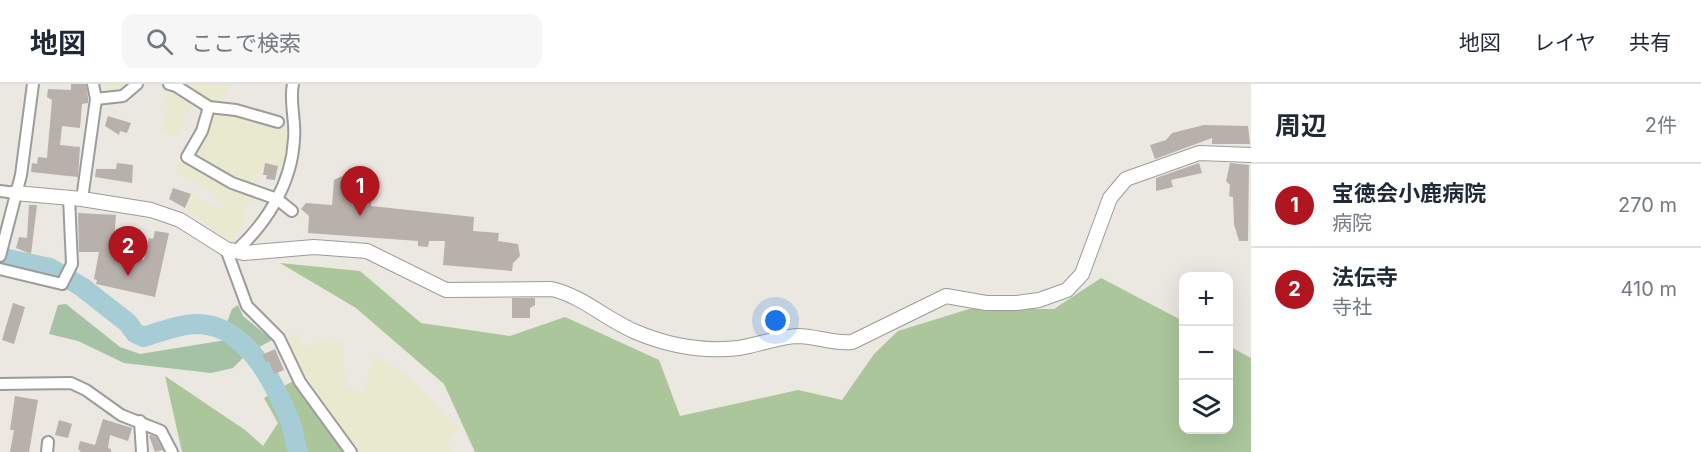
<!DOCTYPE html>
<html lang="ja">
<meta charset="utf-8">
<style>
:root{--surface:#fff;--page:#f6f6f7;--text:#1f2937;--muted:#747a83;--line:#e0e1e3;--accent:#b11520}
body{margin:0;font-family:Inter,"Noto Sans JP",sans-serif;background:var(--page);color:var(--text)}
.controls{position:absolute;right:18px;bottom:18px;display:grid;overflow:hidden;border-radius:12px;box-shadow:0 6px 24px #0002}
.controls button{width:54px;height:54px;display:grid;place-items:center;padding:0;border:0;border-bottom:2px solid var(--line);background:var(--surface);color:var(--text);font:30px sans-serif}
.you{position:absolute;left:776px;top:237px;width:21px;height:21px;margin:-15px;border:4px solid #fff;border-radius:50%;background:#1a73e8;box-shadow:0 0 0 9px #1a73e833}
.badge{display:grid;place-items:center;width:39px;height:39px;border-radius:50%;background:var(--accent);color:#fff;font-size:20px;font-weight:700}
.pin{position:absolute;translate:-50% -50px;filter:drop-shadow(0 2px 3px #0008)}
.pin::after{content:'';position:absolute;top:32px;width:21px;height:18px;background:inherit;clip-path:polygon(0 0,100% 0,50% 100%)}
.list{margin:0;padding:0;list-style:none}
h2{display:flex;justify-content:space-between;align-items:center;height:78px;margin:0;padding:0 24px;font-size:26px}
h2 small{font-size:20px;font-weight:400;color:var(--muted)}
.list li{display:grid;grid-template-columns:39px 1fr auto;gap:18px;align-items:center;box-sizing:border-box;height:84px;padding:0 24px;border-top:2px solid var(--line)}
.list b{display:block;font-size:22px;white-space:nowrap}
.list p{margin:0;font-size:20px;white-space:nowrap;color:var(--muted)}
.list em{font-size:20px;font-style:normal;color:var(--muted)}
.icon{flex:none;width:33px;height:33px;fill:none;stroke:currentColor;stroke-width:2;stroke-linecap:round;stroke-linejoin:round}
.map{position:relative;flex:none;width:1251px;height:368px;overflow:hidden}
header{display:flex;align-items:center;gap:36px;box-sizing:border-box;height:84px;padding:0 30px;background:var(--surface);border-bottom:2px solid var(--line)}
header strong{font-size:28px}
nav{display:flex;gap:33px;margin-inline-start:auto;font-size:21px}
.search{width:420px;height:54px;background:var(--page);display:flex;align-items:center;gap:15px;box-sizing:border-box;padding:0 21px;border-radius:12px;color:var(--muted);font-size:22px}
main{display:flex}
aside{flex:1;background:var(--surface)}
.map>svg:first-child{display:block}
.farmland{fill:#e8e9ce}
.forest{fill:#aac69a}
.cemetery{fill:#a5c2a7}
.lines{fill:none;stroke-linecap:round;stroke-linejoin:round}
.river{stroke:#a6cdd5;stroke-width:20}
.building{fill:#b8b0ab}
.minor-casing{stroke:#9c9c9c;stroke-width:14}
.tertiary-casing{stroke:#9c9c9c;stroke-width:16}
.minor{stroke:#fff;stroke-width:10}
.tertiary{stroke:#fff;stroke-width:14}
</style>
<header>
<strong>地図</strong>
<div class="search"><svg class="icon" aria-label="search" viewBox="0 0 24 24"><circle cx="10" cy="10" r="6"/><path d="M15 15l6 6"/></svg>ここで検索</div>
<nav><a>地図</a><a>レイヤ</a><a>共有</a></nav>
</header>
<main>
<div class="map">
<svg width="1251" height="368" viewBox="0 0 1251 368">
<rect width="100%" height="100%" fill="#ebe7e1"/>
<path class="farmland" d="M107 0H133L125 9 101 13 98 7 105 9Z
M182 0H231L220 19 208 17Z
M171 4 195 20 183 32 186 37 174 53 161 45 169 26 163 20Z
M213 28 231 30 291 47 285 83 263 79 255 103 239 98 193 71Z
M183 77 230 104 271 117 269 121 247 117 244 136 232 159 187 125 193 111 218 125 226 123 211 108 175 88Z
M298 249 304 264 333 253 334 260 342 257 346 302 364 308 374 272 407 291 459 346 447 358 454 368H358L307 301 285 255Z"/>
<path class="forest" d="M280 179 360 187 421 239 510 252 565 233 659 276 680 332 798 306 842 316 874 270 898 247 969 225H1054L1101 194 1183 237 1184 346H1228L1229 262 1251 274V368H475L444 300 356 224Z
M165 292 245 346 263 362 278 339 264 314 293 297 344 368H182Z"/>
<path class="cemetery" d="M66 220 120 263 140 270 226 256 243 274 233 284 211 289 124 279 78 257 49 250 58 221Z
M238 221 243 232 272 256 252 267 226 241 232 225Z"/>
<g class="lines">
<path class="river" d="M8 175 50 184 82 203 128 239 135 249 144 253C160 248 180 240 197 240 246 240 274 298 290 337 294 347 294 358 298 368"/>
</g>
<path class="building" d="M71 0H86L88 13V19L82 20 80 44 62 42 60 61 80 63 78 93 31 88 32 79 37 80 38 73 47 74 52 16 47 13 48 5 71 6Z
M108 32 131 39 127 49 120 47 119 51 105 42Z
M1204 41 1248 42 1250 60H1212V54L1155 75 1150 61 1166 56 1172 49Z
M117 79 133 81 132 99 95 93 96 85H116Z
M265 79 278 82 275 96 266 95 267 91H263Z
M1199 79 1202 89 1171 96 1173 103 1156 107V94Z
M1230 79 1249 81 1248 157H1239L1234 140 1233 113 1229 112 1230 101 1226 97Z
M342 92 348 104 372 105 371 122 474 133 473 147 499 149 498 157 518 160 520 172 513 179 512 187 443 181 445 157H429L428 163 418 162V157L308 149 309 132 301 125 306 119 332 121 334 96Z
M173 104 191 110 185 124 169 115Z
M29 121H37L31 170 16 164 19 153 27 154Z
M78 129 116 131 113 171 144 176 149 154 153 155 155 147 169 149 155 213 96 200 97 196 94 195 99 168H79Z
M512 214H535V221L530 224V234H512Z
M13 219 25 223 14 260 2 256Z
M275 265 284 286 274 290 269 277 266 278 262 271Z
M15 312 38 316 29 368H10L14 346H10Z
M103 335 132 344 128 357 110 351 108 364 111 365V368H81L78 365 80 357 95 361Z
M59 336 72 340 68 354 55 351Z
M151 351 156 353 163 366 155 368 149 352Z"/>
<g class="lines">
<g class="minor-casing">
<path id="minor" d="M169 0 176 2 209 23 236 26 278 38
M96 15 123 12 137 0
M209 23 202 47 187 73 232 99 277 115 292 127
M0 107 15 109
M82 115 96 15 93 0
M226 165 247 222 279 254 300 298 351 368
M235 168C267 139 292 99 294 55 296 37 289 18 293 0
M0 172 21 91 33 0
M0 185 62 200 72 180 69 114
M0 300 71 299 86 306 121 331 161 347 172 368
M140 337 142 368
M47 368 48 358"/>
</g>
<g class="tertiary-casing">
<path id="tertiary" d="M15 109 82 115 151 126 180 136 226 165 244 169 314 163 367 167 446 206 551 205C581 211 607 236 636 248 669 262 703 268 739 264 758 261 778 253 797 252 816 252 833 260 852 258L946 212 986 219H1017L1039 216 1067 206 1082 190 1110 114 1126 95 1199 69 1251 71"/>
</g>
<use href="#minor" class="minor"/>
<use href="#tertiary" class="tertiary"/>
</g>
</svg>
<div class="controls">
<button>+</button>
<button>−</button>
<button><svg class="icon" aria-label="layers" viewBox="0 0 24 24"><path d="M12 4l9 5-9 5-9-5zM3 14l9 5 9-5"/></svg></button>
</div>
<div class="you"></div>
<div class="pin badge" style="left:360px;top:132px">1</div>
<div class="pin badge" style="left:128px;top:192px">2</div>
</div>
<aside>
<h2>周辺<small>2件</small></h2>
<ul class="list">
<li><span class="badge">1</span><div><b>宝徳会小鹿病院</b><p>病院</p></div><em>270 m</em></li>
<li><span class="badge">2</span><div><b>法伝寺</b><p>寺社</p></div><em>410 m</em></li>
</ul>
</aside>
</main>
